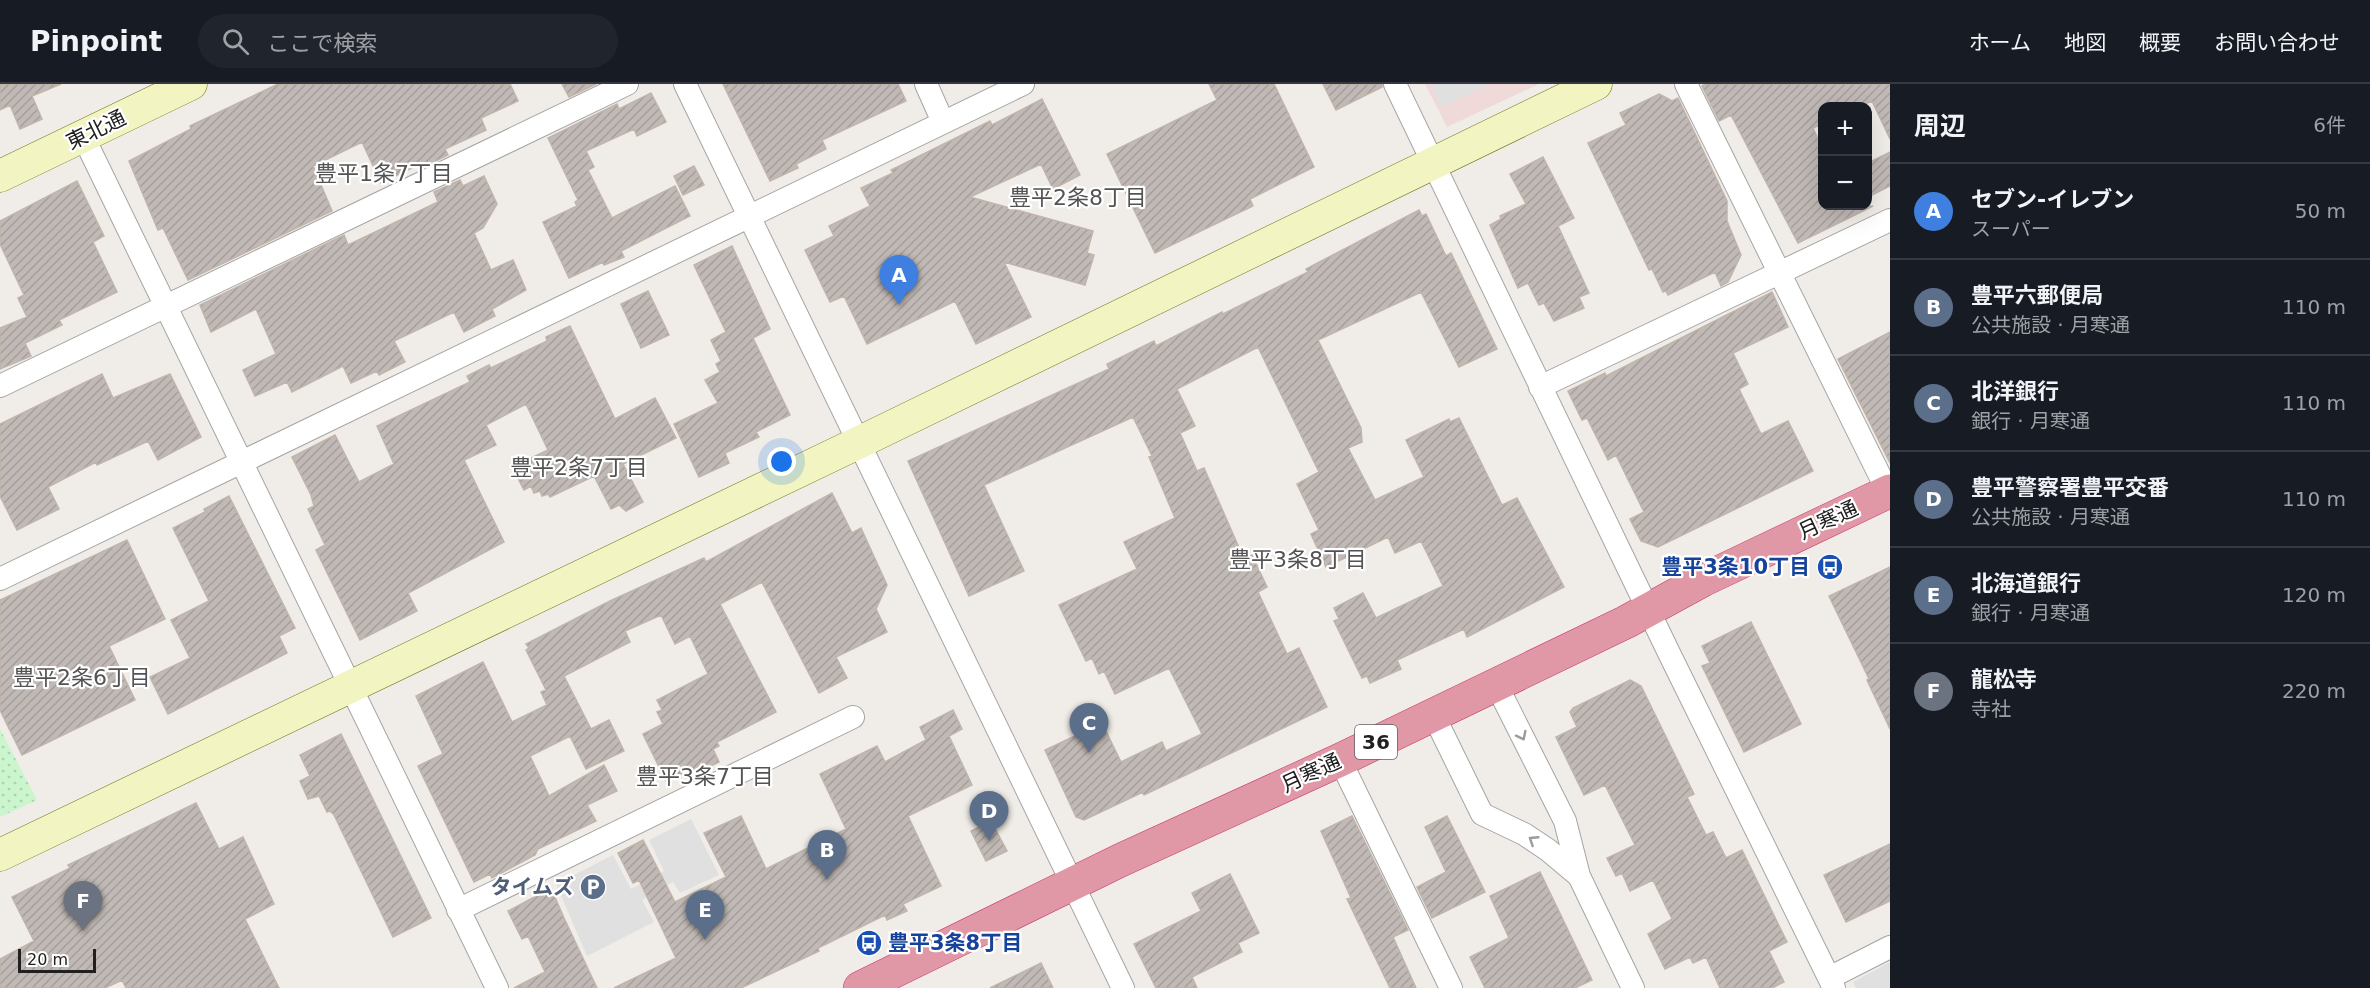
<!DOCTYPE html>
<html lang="ja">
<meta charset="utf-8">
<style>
:root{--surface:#171b24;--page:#20242c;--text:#f1f3f6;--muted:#9ea1a6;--line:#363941;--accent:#da8e91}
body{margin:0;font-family:"DejaVu Sans","Noto Sans JP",sans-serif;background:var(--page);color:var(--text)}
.controls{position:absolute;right:18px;top:18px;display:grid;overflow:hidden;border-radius:12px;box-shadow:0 6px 24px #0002}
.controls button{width:54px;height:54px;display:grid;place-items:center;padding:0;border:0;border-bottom:2px solid var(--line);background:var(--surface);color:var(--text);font:30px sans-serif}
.scale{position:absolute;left:18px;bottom:15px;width:78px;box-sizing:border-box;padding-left:6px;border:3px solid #202020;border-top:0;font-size:16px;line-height:21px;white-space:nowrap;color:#202020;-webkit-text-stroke:4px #fff;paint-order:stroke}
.you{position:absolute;left:782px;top:378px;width:21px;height:21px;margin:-15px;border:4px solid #fff;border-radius:50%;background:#1a73e8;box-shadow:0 0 0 9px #1a73e833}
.badge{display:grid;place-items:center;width:39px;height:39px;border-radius:50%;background:var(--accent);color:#fff;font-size:20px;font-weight:700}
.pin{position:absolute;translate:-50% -50px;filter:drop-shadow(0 2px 3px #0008)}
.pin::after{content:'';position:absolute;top:32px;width:21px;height:18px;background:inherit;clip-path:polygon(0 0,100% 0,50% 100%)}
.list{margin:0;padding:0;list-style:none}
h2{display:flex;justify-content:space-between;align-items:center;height:78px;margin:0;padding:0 24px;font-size:26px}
h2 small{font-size:20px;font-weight:400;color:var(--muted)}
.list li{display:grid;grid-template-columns:39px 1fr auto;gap:18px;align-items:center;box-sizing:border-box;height:96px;padding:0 24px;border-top:2px solid var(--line)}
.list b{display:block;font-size:22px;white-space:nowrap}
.list p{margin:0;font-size:20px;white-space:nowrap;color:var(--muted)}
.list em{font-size:20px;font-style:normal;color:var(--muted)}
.icon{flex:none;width:33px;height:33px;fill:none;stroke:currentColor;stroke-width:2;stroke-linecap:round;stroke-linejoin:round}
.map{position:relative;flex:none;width:1890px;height:904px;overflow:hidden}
header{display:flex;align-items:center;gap:36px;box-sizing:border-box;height:84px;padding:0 30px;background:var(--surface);border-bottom:2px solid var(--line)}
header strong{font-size:28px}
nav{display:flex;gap:33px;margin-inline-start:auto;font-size:21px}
.search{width:420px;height:54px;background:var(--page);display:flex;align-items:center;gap:15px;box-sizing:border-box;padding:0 21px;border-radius:33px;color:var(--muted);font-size:22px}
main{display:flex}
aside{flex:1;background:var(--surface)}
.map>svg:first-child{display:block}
.commercial{fill:#efdad9}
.park{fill:url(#park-dots)}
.parking{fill:#e0e0e0}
.building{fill:url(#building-hatch);stroke:#c0b4ab;stroke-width:1.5}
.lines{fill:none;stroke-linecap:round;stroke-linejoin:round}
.street-casing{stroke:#a4a4a4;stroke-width:24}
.secondary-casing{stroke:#666f0f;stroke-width:33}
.highway-casing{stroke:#cb386c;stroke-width:34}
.street{stroke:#fff;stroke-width:22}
.secondary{stroke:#f2f4c2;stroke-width:32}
.highway{stroke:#e097a6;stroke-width:33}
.oneway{stroke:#9b9b9b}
.labels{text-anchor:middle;stroke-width:4.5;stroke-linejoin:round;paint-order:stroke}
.shield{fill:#fff;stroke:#636363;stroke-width:1.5}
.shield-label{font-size:20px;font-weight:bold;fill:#202020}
.street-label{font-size:21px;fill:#202020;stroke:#fff}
.transit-label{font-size:21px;font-weight:bold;fill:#164399;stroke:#fff;text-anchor:end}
.service-label{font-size:21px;font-weight:bold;fill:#4e5e75;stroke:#fff;text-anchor:end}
.neighbourhood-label{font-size:22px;fill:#535353;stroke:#fff}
</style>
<header>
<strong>Pinpoint</strong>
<div class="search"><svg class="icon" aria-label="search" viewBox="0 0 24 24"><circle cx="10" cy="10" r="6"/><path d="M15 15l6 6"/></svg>ここで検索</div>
<nav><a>ホーム</a><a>地図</a><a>概要</a><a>お問い合わせ</a></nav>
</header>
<main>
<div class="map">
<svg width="1890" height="904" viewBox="0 0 1890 904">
<defs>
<pattern id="park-dots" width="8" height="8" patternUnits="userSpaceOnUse" patternTransform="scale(1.5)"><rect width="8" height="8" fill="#caf5cd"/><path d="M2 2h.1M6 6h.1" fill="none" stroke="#add2b0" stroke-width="1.8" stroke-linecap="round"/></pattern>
<pattern id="building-hatch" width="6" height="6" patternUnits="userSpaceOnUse" patternTransform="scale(1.5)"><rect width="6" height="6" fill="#c0b9b5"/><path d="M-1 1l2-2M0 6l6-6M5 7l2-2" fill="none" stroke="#a59f9b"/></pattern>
</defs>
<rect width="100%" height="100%" fill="#f0ede8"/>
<path class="commercial" d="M1425 0H1539L1447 43Z"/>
<path class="park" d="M0 645 37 716 0 733Z"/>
<path class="parking" d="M1431 0H1490L1441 23Z
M691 735 719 791 680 809 673 798 642 816 654 838 587 872 556 800 613 771 631 805 664 787 649 756Z
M1890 878V904H1856L1853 898Z"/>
<path class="building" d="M0 0H61L32 12 42 35 20 45 10 21 0 26Z
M278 0H510L518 17 481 34 486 46 445 65 448 71 422 84 420 80 381 99 362 58 313 82 332 127 188 196 163 144 158 146 129 77 191 45 190 42Z
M562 0H596L569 13Z
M723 0H898L906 17 822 56 826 65 796 80 798 84 770 97Z
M1209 0H1274L1314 83 1250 115 1253 122 1155 169 1107 70 1217 16Z
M1323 0H1382V3L1336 26Z
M1705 0H1890V55L1872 17 1860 22H1822V40L1813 44 1822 64V122H1873L1798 159 1731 31 1719 37 1702 2Z
M651 9 666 38 637 52 634 45 586 67 594 83 588 86 612 134 675 102 690 132 621 167 624 173 604 181 603 178 569 194 543 138 577 122 575 118 578 116 548 54 617 20 619 25Z
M1659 10 1672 17 1678 14 1727 117V137L1741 171 1728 198 1721 202 1715 188 1668 211 1666 207 1663 208 1652 185 1649 186 1588 59 1626 41 1620 29Z
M1042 15 1080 91 1053 105 1041 80 970 113 1093 147 1087 169 1094 171 1085 201 1004 178 1031 233 976 260 955 217 867 260 844 212 830 218 805 166 834 152 829 142 870 122 861 104 893 89 891 86 990 37 992 41Z
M1890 68V102L1868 113V79Z
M1543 73 1574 134 1558 142 1589 209 1579 213 1584 224 1554 237 1544 219 1539 221 1528 199 1518 204 1490 141 1501 135 1500 132 1526 120 1510 90Z
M694 82 704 101 683 111 674 92Z
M484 92 497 120 483 144 474 149 491 186 513 176 526 206 492 225 495 232 464 248 454 228 394 257 405 278 379 291 377 287 351 299 343 282 292 308 287 298 255 312 243 286 276 270 256 225 211 248 200 221 344 151 348 161 438 118 434 108 460 96 463 102Z
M77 97 104 152 93 158 117 208 59 236 62 241 25 259 31 272 0 285V244L27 233 18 214 24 211 0 160V137Z
M1419 126 1422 132 1426 130 1446 172 1451 169 1497 265 1459 283 1421 208 1318 256 1361 344 1362 358 1348 364 1375 416 1424 393 1406 356 1449 335 1450 338 1459 334 1502 421 1517 414 1564 503 1467 553 1464 545 1397 576 1401 585 1370 599 1367 592 1362 594 1334 537 1339 535 1334 524 1363 509 1376 534 1443 502 1421 457 1395 469 1388 453 1326 483 1311 450 1319 446 1297 400 1319 388 1258 263 1177 305 1195 342 1180 349 1197 387 1204 384 1244 475 1252 471 1267 503 1258 508 1287 570 1299 564 1327 623 1144 711 1143 708 1084 736 1076 733 1045 666 1102 639 1121 678 1162 658 1166 667 1202 650 1169 584 1115 610 1104 587 1099 590 1092 574 1086 577 1059 521 1137 485 1124 458 1175 434 1149 373 1152 372 1133 333 984 401 1024 487 969 512 908 377 1109 285 1107 280 1154 257 1156 262 1222 228 1223 230 1308 188 1306 185Z
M732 162 770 245 753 254 790 331 756 348 759 353 725 369 729 379 699 393 674 340 718 319 705 296 720 288 716 280 721 277 711 256 726 248 694 181Z
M648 207 669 251 641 264 621 220Z
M1772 208 1788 243 1733 269 1748 300 1739 305 1761 350 1788 337 1813 387 1658 463 1641 457 1630 435 1644 428 1616 371 1608 376 1587 334 1582 336 1568 307 1605 289 1606 292Z
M570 242 615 335 655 314 676 354 623 380 643 418 626 427 619 421 611 425 594 392 550 413 548 410 542 412 540 407 534 409 531 402 524 406 512 383 548 366 526 320 486 341 496 361 464 376 504 458 408 509 417 527 360 556 316 466 325 461 308 425 314 422 311 411 292 373 335 351 359 398 394 380 377 342 470 298 467 292 489 281 491 284 547 257 546 253Z
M1890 248V379L1838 275Z
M102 290 113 314 170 290 201 353 158 376 148 357 97 381 96 378 48 403 59 425 17 446 0 412V340Z
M832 409 852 449 861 444 887 501 876 525 887 548 836 573 847 594 819 609 762 498 720 520 776 628 717 658 719 662 713 665 719 678 689 693 687 687 666 697 643 650 663 640 657 628 662 626 657 616 708 590 690 552 675 560 661 531 625 547 630 558 564 592 591 645 609 636 624 667 586 685 570 652 530 672 549 712 604 681 617 707 587 721 596 737 538 765 535 771 492 794 490 790 474 798 418 682 443 670 416 612 483 578 512 638 547 621 541 608 546 606 526 566 529 564 526 560 610 517 704 474 706 478Z
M229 412 295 544 279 552 287 569 168 630 150 593 190 574 171 536 209 517 173 444 205 428 204 425Z
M127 456 165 535 109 562 135 616 22 671 0 626V516Z
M1890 483V645L1867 596 1869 595 1829 512Z
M1751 538 1801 640 1744 668 1702 582 1710 579 1702 562Z
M1630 596 1641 602 1694 710 1687 713 1706 751 1713 748 1726 774 1742 766 1787 858 1769 867 1784 898 1772 904H1720L1706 873 1693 879 1690 873 1665 885 1648 850 1672 835 1653 796 1630 807 1622 789 1616 792 1607 774 1635 761 1605 701 1584 711 1556 653 1577 643 1570 628 1573 624Z
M953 626 962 645 949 652 972 701 908 732 941 802 903 820 907 827 887 836 885 831 818 864 819 867 741 904H614L676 874 639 796 633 799 618 769 643 756 675 818 726 793 704 749 741 732 766 785 846 745 820 690 877 662 885 678 926 656 920 643Z
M341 650 431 834 393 853 334 731 330 727 327 728 319 712 308 715 300 697 310 692 300 671Z
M196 719 219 765 243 753 274 820 245 835 279 904H126L122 896 105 904H0V875L34 857 12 813 70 784 68 781Z
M1352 732 1408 846 1393 853 1416 904H1390L1347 815 1351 814 1321 747Z
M1447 732 1485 808 1432 834 1417 803 1446 788 1425 743Z
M991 737 1007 767 986 777 971 747Z
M1890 760V817L1846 838 1824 791Z
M1540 788 1592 896 1575 904H1485L1470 873 1509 854 1490 812Z
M1230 790 1259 849 1238 859 1242 868 1192 893 1197 904H1156L1134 860 1201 827 1192 809Z
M551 804 564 834 597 904H514L545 888 528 852 522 855 508 827Z
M1041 879 1053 904H990Z"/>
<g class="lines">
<g class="street-casing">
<path id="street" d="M685 0 1123 904
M926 0 943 38
M1395 0 1669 569 1834 904
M1686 0 1888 408
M83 52 497 904
M0 302 627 0
M1540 303 1890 136
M0 495 1023 0
M1496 600 1565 737 1579 792 1633 904
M1433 630 1482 730 1524 750 1548 766 1579 792
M1340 676 1451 904
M458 826 853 633
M1829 894 1890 863"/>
</g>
<g class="secondary-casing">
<path id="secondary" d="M0 92 191 0
M0 771 860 358 1596 0"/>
</g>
<g class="highway-casing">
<path id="highway" d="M860 904 1121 776 1340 676 1626 538 1703 496 1890 407"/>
</g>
<use href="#street" class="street"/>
<use href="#secondary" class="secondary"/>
<use href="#highway" class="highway"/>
</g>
<defs><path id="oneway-chevron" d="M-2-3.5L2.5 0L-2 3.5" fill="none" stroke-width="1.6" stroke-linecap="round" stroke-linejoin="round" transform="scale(1.5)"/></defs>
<g class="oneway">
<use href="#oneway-chevron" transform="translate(1522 652) rotate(63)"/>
<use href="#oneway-chevron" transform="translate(1533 756) rotate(-147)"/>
</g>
<defs>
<g id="bus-disc" transform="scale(1.35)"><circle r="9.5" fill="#1a4fb4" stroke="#fff"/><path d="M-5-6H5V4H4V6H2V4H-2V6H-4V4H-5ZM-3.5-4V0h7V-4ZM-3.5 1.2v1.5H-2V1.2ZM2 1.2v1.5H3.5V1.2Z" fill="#fff"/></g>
<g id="parking-disc" transform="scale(1.35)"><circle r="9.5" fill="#5c6f8a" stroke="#fff"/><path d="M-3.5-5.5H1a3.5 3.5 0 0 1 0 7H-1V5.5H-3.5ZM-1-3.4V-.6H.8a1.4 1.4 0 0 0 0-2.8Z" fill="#fff"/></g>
</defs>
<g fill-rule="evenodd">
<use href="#bus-disc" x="1830" y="483"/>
<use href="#parking-disc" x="593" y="803"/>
<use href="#bus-disc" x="869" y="859"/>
</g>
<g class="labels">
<rect class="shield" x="1355" y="641" width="42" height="34" rx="4.5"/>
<g class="shield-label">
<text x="1376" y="665">36</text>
</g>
<g class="street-label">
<text transform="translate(96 46) rotate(-26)" y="7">東北通</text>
<text transform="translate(1828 436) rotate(-25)" y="7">月寒通</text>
<text transform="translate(1311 689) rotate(-25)" y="7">月寒通</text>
</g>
<g class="transit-label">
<text x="1810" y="490">豊平3条10丁目</text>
<text x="888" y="866" text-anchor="start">豊平3条8丁目</text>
</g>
<g class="service-label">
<text x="574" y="810">タイムズ</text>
</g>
<g class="neighbourhood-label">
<text x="384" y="97">豊平1条7丁目</text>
<text x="1078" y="121">豊平2条8丁目</text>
<text x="579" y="391">豊平2条7丁目</text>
<text x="1298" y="483">豊平3条8丁目</text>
<text x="82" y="601">豊平2条6丁目</text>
<text x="705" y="700">豊平3条7丁目</text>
</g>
</g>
</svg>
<div class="controls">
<button>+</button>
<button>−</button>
</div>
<div class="scale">20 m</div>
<div class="you"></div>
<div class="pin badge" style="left:899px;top:221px;background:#3f7fe0">A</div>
<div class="pin badge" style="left:827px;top:796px;background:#5c6f8a">B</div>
<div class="pin badge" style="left:1089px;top:669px;background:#5c6f8a">C</div>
<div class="pin badge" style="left:989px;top:757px;background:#5c6f8a">D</div>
<div class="pin badge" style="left:705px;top:856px;background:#5c6f8a">E</div>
<div class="pin badge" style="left:83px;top:847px;background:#6b7280">F</div>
</div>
<aside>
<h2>周辺<small>6件</small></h2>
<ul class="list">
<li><span class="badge" style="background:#3f7fe0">A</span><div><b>セブン-イレブン</b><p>スーパー</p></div><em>50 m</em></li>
<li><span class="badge" style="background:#5c6f8a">B</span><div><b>豊平六郵便局</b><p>公共施設 · 月寒通</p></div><em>110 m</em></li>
<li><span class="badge" style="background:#5c6f8a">C</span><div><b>北洋銀行</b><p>銀行 · 月寒通</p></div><em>110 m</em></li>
<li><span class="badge" style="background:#5c6f8a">D</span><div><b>豊平警察署豊平交番</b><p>公共施設 · 月寒通</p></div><em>110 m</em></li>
<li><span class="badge" style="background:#5c6f8a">E</span><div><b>北海道銀行</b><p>銀行 · 月寒通</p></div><em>120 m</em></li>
<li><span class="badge" style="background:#6b7280">F</span><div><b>龍松寺</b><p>寺社</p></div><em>220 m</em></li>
</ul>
</aside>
</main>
